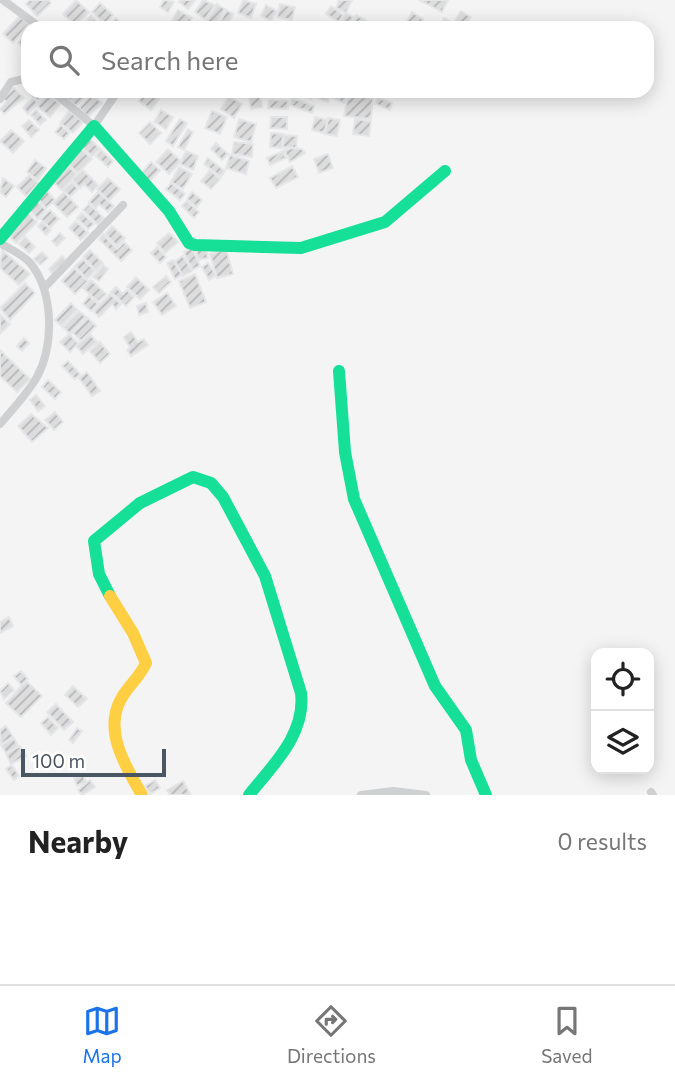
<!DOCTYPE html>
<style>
:root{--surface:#fff;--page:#f6f6f6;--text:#222;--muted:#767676;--line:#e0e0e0;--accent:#1a73e8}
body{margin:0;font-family:Commissioner,sans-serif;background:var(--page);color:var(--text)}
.controls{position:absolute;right:21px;bottom:21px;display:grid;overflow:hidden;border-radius:14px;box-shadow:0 4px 18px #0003}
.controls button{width:63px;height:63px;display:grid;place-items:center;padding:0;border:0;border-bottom:2px solid var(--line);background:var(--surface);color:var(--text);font:35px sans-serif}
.scale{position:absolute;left:21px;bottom:18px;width:145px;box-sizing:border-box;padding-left:7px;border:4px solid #4a5661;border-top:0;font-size:19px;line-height:24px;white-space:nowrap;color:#4a5661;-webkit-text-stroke:5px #fff;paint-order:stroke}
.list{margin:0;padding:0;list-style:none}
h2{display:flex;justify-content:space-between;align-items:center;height:91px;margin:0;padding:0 28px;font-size:30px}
h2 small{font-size:23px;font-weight:400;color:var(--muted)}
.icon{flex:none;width:38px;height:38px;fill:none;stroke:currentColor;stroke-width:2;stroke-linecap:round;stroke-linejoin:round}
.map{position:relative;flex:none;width:675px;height:795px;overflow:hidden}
.search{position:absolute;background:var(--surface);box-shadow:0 4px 18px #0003;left:21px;right:21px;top:21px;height:77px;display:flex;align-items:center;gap:18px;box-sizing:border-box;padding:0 24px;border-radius:21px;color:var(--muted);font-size:26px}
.sheet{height:189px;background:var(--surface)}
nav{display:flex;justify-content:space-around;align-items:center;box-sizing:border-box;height:98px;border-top:2px solid var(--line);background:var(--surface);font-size:19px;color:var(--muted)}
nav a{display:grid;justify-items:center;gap:4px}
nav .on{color:var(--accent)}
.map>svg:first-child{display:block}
.building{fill:url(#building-hatch);stroke:#e5e6e7;stroke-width:2}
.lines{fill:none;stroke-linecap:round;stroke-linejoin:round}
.street{stroke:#ced0d2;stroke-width:8}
.fast{stroke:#16e098;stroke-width:12}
.slow{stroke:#ffcf43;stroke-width:12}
</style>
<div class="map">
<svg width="675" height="795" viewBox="0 0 675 795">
<defs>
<pattern id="building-hatch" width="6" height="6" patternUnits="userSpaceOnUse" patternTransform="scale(1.75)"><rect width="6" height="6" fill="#ddddde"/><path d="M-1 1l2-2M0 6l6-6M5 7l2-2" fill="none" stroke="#b5b6b7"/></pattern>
</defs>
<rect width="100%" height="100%" fill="#f4f4f4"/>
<path class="building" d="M30 0H49L51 3 37 16 26 4Z
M76 0 89 12 76 26 63 14Z
M164 0 174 2 168 12 160 7Z
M180 0H195L188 9 179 2Z
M203 0 215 5 205 19 195 12Z
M243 0 256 4 251 18 238 13Z
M339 0H352L346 13 336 8Z
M419 0H448L442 12Z
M100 3 113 15 105 24 92 12Z
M217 4 225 9 215 26 207 21Z
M280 4 295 7 292 20 277 17Z
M266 5 277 11 271 21 261 16Z
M331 6 343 15 339 22 326 14Z
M178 10 192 18 187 28 169 26Z
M226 10 233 14 228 25 232 28 218 27Z
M461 11 471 17 464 28 454 22Z
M412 12 423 19 418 28 405 24Z
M345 13 354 17 349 28 340 25Z
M91 15 100 25 97 28H79Z
M356 15 366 20 362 27 353 22Z
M19 16 29 24 13 43 3 34Z
M116 18 124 26 108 28 107 26Z
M444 18 454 23 451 28 440 27Z
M271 22V28H250V24Z
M25 32 28 34V50L18 43Z
M14 88 24 98 4 114 0 109 6 102 3 98Z
M27 90 43 91 45 93 38 101Z
M72 91H91L76 106 66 97Z
M145 91 159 99 151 110 139 101Z
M248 91H259L262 107 251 109Z
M296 91H315L311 99Z
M320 91H332L328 102 317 98Z
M334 91 349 92 344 103 332 98Z
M47 93 60 104 50 117 37 106Z
M92 94 102 103 88 117 79 108Z
M348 95 373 98 371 119 344 116Z
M229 96 242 104 234 118 221 109Z
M377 97 392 103 390 110 375 104Z
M33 98 38 103 28 114 23 108Z
M292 98 314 106 312 113 290 105Z
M269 100 288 101V109L268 108Z
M36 110 46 120 40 125 31 115Z
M161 110 173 117 166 129 154 122Z
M69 111 83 122 73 133 60 123Z
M212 111 227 117 220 134 205 128Z
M271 117H287V129L270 128Z
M315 117 328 120 324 133 312 130Z
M328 118 340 120 337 136 325 134Z
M180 119 187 123 173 146 166 141Z
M239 119 256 124 251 142 234 137Z
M355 119 371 121 369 136 353 134Z
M29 120 39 130 31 137 22 126Z
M150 122 161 133 150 144 139 133Z
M61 125 69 133 64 139 55 132Z
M188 129 193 132 184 150 178 147Z
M11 130 24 141 13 153 0 141Z
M271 133 283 134 282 148 270 147Z
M284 135 297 136 296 148 283 147Z
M90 139 100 149 92 156 82 147Z
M234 142 253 144 252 157 232 154Z
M216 143 228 154 222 160 211 149Z
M292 148 302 149 305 153 290 162 284 150Z
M81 149 92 159 78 173 67 163Z
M168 149 181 161 169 174 156 162Z
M101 150 113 161 108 167 96 156Z
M186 151 198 156 193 170 180 164Z
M283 151 286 158 270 165 267 158Z
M328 154 333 168 319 173 314 159Z
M230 155 249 161 246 174 226 168Z
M208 158 225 171 221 177 204 164Z
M35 160 46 168 38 180 27 172Z
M151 162 160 170 149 182 140 175Z
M68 166 77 174 62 190 53 182Z
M292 166 298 177 276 188 270 178Z
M179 167 192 174 183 189 171 182Z
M83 170 98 185 92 192 84 184 80 188 72 180Z
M210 170 220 179 211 189 201 181Z
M29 175 38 183 26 196 17 187Z
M3 178 14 186 6 197 0 192Z
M108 178 120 189 109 201 97 189Z
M72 182 78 189 70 197 63 190Z
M171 183 185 194 180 200 166 189Z
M47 191 55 200 46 208 38 199Z
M64 192 78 207 67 217 53 203Z
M98 192 114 206 108 212 99 204 96 208 89 202Z
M192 192 202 200 197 207 187 199Z
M37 201 46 210 38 219 29 210Z
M187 201 199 212 194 218 182 206Z
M89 204 104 218 98 225 83 210Z
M50 210 59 219 50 228 41 219Z
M28 213 37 222 16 243 7 234Z
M82 213 94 224 88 229 77 218Z
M76 221 88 233 81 240 69 228Z
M42 222 51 230 46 235 38 226Z
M112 226 125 238 117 246 105 234Z
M60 233 65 238 57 246 52 241Z
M169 233 178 242 165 253 157 243Z
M103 234 117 249 124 242 132 250 121 261 99 239Z
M25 237 35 247 29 253 19 244Z
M205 246 208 258 198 260 196 248Z
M157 247 166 257 160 263 151 253Z
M192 248 200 266 192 270 184 252Z
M226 249 233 274 217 278 210 254Z
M2 250 30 274 19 285 0 268Z
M90 250 103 263 96 270 83 257Z
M42 252 48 258 40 265 34 259Z
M62 256 66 260 52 273 49 269Z
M183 256 192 271 183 276 175 261Z
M83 259 95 271 87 279 75 266Z
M173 260 182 275 175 279 167 263Z
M208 263 216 275 209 280 202 267Z
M103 265 108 269 99 281 93 277Z
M74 268 88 281 75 294 62 281Z
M195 274 206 302 190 308 179 281Z
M166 276 171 282 159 293 153 287Z
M136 277 149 290 140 299 127 287Z
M91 280 106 294 98 302 83 288Z
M25 283 35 293 10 320 0 308Z
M116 287 123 294 127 290 134 297 126 306 111 292Z
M167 293 176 306 162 315 153 302Z
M110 294 121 304 116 309 112 304 99 317 93 311Z
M89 296 98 304 91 311 83 304Z
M71 303 77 310 61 326 55 320Z
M146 303 148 312 139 315 137 306Z
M79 311 86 317 70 334 63 327Z
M0 314 10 324 0 334Z
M88 318 96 326 81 341 73 333Z
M131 332 138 342 144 339 148 345 131 356 127 350 130 348 124 337Z
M69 334 78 343 70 352 60 342Z
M90 334 97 342 83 354 76 346Z
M24 338 29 343 22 351 17 346Z
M100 342 110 354 100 363 90 351Z
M0 350 30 379 17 392 0 376Z
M68 361 80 374 75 379 62 366Z
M87 372 100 391 92 396 79 378Z
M48 380 61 392 55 399 42 387Z
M36 395 45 406 38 411 30 400Z
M55 412 63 422 54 430 45 420Z
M31 414 48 428 32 442 18 426Z
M9 617 13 626 0 633V622Z
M21 671 28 679 21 685 14 676Z
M26 681 42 696 21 717 6 703Z
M8 683 14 690 4 699 0 691Z
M73 686 87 699 78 707 65 695Z
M56 704 73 722 64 730 47 712Z
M48 717 58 728 51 735 41 723Z
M6 726 13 737 1 744 0 730Z
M77 728 82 731 73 743 69 740Z
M14 738 18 746 6 753 1 745Z
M20 746 26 756 11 764 6 754Z
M12 765 19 776 14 780 6 769Z
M83 775 86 782 77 786 74 778Z
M90 780 95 787 82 795 78 790Z
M155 780 160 788 150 794 145 786Z
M183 781 191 795H170L167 790Z"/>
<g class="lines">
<path class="street" d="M3 0 41 28
M52 91 94 126 118 91
M0 99 11 82 28 78
M0 243C10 249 24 255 31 264 54 293 54 345 37 377 27 394 13 409 0 424
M44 288 123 205
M651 792 653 795
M361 795 393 791 426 795"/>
<path class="fast" d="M0 239 94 126 169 211 189 243 195 245 301 248 385 222 445 171
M339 371 345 452 354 499 435 686 466 730 471 760 486 795
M110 596 99 574 94 541 140 503 193 477 211 483 223 497 265 576 301 693C306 734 273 765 249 795"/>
<path class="slow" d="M110 596 133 633 146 663C140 677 128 686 121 699 103 731 126 767 142 795"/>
</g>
</svg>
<div class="controls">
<button><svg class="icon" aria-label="locate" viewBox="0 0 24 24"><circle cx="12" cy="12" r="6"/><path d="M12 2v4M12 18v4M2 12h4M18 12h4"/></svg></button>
<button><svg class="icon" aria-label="layers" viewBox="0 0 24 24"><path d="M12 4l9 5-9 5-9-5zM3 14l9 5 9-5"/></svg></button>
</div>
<div class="scale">100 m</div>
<div class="search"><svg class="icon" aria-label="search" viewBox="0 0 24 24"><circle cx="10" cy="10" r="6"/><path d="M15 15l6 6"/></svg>Search here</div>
</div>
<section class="sheet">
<h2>Nearby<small>0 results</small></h2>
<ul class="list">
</ul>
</section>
<nav>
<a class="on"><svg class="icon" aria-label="map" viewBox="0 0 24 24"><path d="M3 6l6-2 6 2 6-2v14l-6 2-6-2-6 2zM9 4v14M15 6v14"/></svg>Map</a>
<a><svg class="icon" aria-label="directions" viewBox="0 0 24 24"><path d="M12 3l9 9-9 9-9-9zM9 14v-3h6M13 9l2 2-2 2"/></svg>Directions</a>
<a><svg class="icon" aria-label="saved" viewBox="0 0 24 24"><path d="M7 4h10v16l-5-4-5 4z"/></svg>Saved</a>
</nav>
